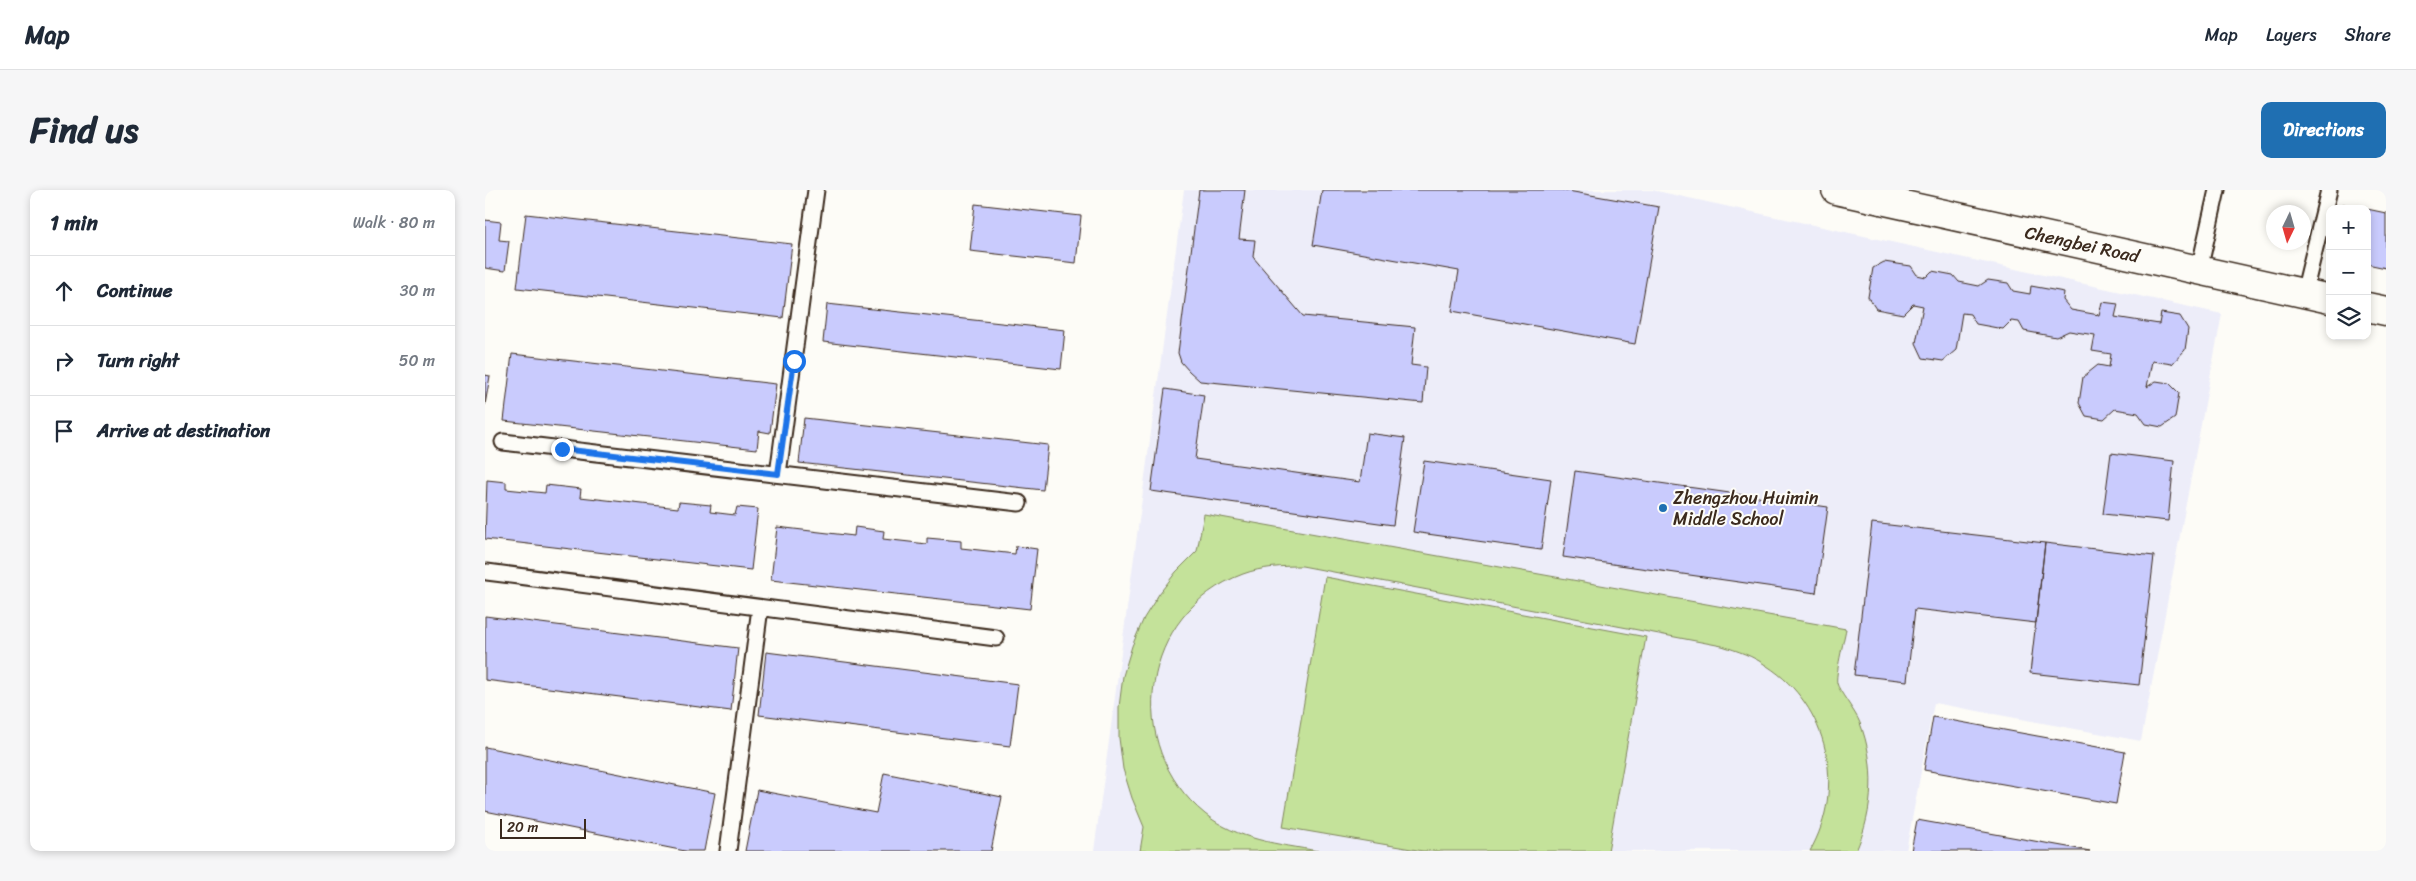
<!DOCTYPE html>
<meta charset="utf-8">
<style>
:root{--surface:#fff;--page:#f6f6f7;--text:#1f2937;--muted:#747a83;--line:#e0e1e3;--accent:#1f6fb2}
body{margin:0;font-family:Sriracha,sans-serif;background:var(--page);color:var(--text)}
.controls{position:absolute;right:15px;top:15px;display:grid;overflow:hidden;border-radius:10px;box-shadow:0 2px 8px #0003}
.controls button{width:45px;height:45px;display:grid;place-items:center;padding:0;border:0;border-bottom:1px solid var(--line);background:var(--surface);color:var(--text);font:25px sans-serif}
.compass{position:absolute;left:1781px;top:15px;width:45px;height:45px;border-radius:50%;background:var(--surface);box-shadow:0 2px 8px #0003;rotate:185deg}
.scale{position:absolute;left:15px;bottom:12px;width:86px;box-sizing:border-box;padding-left:5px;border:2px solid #3b2a1e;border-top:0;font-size:14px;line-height:18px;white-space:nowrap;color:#3b2a1e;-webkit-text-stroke:4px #fdfcf7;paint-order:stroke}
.stop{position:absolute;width:15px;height:15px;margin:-11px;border:4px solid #1a73e8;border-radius:50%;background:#fff}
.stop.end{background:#1a73e8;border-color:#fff;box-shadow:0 1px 5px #0008}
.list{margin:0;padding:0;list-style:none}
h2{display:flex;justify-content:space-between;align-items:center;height:65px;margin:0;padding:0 20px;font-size:21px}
h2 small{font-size:16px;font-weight:400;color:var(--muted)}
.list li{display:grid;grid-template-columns:32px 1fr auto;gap:15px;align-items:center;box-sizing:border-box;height:70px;padding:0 20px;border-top:1px solid var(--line)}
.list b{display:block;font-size:19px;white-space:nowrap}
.list em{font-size:16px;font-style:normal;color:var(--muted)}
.icon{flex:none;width:28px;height:28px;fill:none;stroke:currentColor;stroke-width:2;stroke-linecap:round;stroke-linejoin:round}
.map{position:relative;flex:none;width:1901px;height:661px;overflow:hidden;border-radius:10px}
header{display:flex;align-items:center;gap:30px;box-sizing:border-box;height:70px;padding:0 25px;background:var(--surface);border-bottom:1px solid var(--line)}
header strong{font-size:24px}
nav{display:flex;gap:28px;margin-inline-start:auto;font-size:18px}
.intro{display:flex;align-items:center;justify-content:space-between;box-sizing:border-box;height:120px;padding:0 30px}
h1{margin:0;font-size:35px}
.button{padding:12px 22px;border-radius:10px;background:var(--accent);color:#fff;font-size:18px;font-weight:700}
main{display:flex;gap:30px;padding:0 30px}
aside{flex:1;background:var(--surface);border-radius:10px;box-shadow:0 2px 8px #0003}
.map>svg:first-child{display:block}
.built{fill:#ededf9}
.green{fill:#c4e29a;stroke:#80865c}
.building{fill:#c9cbfd;stroke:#3b2a1e}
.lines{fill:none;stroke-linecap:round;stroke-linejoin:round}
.service-casing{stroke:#3b2a1e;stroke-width:19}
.minor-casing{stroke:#3b2a1e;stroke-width:31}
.service{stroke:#fdfcf7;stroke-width:15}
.minor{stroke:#fdfcf7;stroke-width:28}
.route{stroke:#1a73e8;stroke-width:6}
.poi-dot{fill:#1f6fb2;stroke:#fdfcf7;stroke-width:2}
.labels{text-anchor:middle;stroke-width:4;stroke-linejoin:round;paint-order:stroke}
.street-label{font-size:18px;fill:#3b2a1e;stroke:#fdfcf7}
.poi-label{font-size:18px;fill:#3b2a1e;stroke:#fdfcf7;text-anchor:start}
</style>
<header>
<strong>Map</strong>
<nav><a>Map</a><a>Layers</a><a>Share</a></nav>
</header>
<div class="intro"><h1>Find us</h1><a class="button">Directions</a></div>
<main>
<aside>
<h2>1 min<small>Walk · 80 m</small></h2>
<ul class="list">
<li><svg class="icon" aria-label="ahead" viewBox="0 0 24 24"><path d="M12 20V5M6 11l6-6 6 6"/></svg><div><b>Continue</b></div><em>30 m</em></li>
<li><svg class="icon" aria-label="right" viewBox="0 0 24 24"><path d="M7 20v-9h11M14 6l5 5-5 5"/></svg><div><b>Turn right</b></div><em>50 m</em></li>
<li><svg class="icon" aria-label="arrive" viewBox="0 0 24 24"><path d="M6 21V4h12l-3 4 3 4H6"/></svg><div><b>Arrive at destination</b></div></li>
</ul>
</aside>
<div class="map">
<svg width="1901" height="661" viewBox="0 0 1901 661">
<rect width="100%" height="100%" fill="#fdfcf7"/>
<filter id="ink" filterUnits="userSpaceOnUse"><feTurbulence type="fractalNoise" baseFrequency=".02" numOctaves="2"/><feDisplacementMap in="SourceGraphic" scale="10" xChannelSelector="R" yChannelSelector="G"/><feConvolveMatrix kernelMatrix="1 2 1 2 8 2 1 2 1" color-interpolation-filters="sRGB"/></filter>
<g filter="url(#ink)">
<path class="built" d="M699 0H1167L1737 124 1656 551 1449 513 1421 661H609Z"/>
<path class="green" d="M719 324 1361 439C1359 449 1350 486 1352 493 1353 500 1371 522 1375 533 1391 575 1389 620 1371 661H1325C1361 598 1344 516 1282 476 1268 466 1253 461 1237 456L817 376C797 376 777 377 758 384 656 422 636 556 720 624 752 650 794 654 833 661H655L659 637 647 608 638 579 634 548V517L638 486 647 456 659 428 674 404 691 382 712 361Z
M840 387 1161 447 1123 661H938L798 637Z"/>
<path class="building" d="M714 0H760L754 49 770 50 768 67 818 126 930 137 926 175 941 177 938 213 715 191 704 181 696 172 693 163Z
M837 0H1077L1174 17 1150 154 967 121 974 81 828 55Z
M490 14 596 26 591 73 485 61Z
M1858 14 1879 19H1857Z
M1882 19 1901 23V78L1882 74Z
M41 24 307 54 298 128 32 98Z
M0 30 16 32 14 50 24 51 20 81 0 78Z
M1399 72 1426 76 1432 85 1441 87 1447 81 1468 85 1474 92 1494 96 1503 90 1523 93 1528 101 1545 104 1546 96 1579 102 1578 110 1586 120 1614 125 1617 112 1633 114 1630 127 1674 134 1676 123 1695 126 1703 139 1700 160 1687 174 1667 171 1662 197 1671 191 1684 193 1694 203 1690 228 1677 237 1661 234 1653 223 1630 219 1619 229 1601 226 1594 213 1598 187 1613 175 1624 177 1626 164 1607 161 1610 145 1584 141 1571 147 1539 141 1534 132 1526 131 1518 139 1491 134 1485 124 1477 123 1471 160 1458 171 1438 168 1431 153 1438 116 1428 114 1418 124 1391 119 1383 107 1388 78Z
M342 114 580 140 576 179 338 152Z
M27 164 291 194 285 243 274 241 272 259 19 231Z
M0 185 5 186 0 215Z
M680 199 719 205 710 269 875 292 882 243 920 248 908 335 666 301Z
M319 228 563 255 558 300 314 273Z
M1626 263 1689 271 1683 331 1618 324Z
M939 271 1066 289 1056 360 928 342Z
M1090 281 1343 317 1331 403 1078 367Z
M2 290 21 292V299L60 303 61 295 96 299 95 307 193 318 194 312 226 315 225 322 250 325 252 317 273 319 266 380 0 349Z
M1387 333 1560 353 1551 433 1430 419 1422 491 1369 485Z
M292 337 369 346 370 337 399 341 398 349 442 354V348L476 351V358L530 364 531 356 552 359 545 419 286 390Z
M1560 353 1669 366 1654 495 1545 483Z
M0 426 253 458 246 521 0 490Z
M281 462 533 494 525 556 274 525Z
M1448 527 1640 562 1631 614 1439 580Z
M0 557 230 603 219 661H200L0 621Z
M399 583 517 607 506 661H260L272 600 391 623Z
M1432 630 1605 661H1426Z"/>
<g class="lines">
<g class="service-casing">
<path id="service" d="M1714 80 1732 0
M1819 103 1844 0
M18 252 534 313
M293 284 331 0
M2 382 511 448
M243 661 275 418"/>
</g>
<g class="minor-casing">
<g id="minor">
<path id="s1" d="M1351 0 1845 109"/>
<path d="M1882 117 1901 121"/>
</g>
</g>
<use href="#service" class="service"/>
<use href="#minor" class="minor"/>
</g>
</g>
<g class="lines" filter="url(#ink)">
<path class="route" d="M77 259 293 284 309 171"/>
</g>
<circle class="poi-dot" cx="1178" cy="318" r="5"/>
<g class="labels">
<g class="street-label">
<text dy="6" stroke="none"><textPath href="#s1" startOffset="252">Chengbei Road</textPath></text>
</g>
<g class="poi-label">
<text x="1188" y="314">Zhengzhou Huimin<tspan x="1188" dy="21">Middle School</tspan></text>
</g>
</g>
</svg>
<div class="controls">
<button>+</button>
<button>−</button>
<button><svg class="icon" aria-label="layers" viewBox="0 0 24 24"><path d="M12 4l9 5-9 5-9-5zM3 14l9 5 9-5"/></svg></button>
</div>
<svg class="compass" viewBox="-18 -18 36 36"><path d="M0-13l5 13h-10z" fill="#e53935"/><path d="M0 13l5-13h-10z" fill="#747a83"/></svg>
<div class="scale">20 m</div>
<div class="stop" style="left:309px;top:171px"></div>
<div class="stop end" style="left:77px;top:259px"></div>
</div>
</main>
